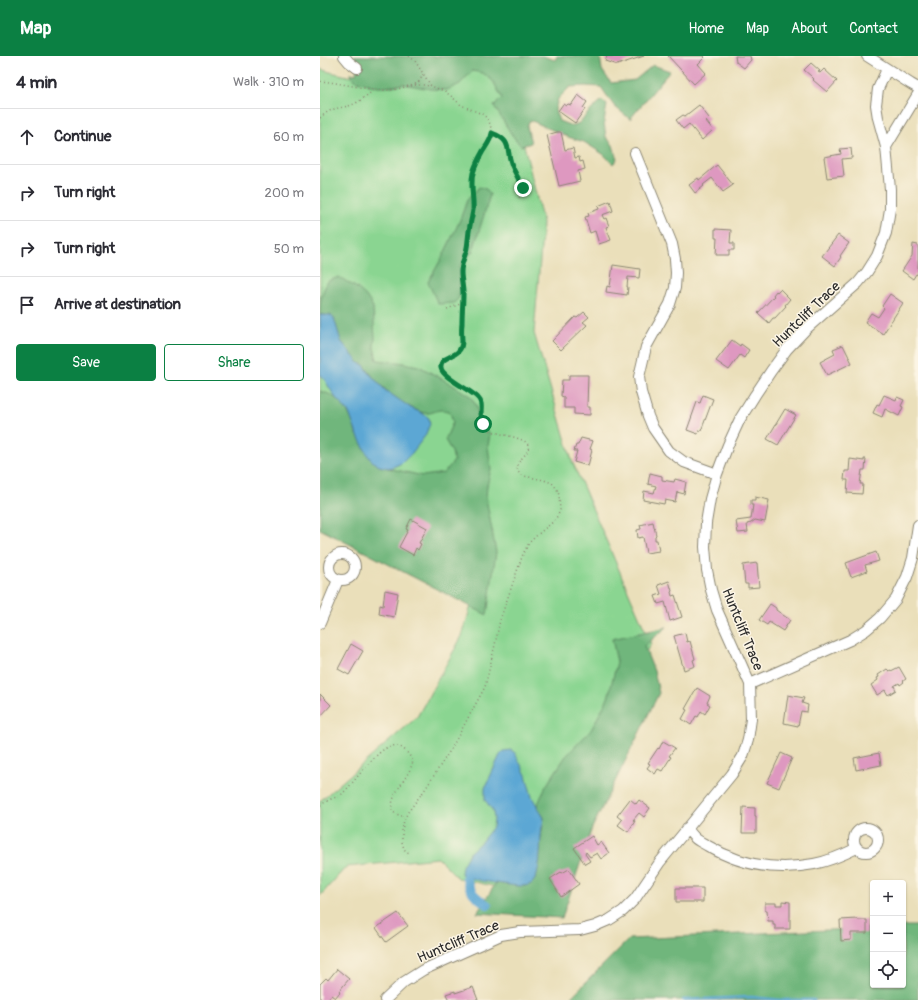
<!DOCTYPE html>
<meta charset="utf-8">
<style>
:root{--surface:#fff;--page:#f2f2f3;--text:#2b2b33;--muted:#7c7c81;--line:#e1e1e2;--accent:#0b8043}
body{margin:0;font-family:Pangolin,sans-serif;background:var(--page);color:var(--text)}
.controls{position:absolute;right:12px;bottom:12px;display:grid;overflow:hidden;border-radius:4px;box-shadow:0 1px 3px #0004}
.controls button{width:36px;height:36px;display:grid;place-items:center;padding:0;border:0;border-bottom:1px solid var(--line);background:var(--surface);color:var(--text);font:20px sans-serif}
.stop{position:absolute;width:12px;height:12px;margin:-9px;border:3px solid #0b8043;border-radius:50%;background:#fff}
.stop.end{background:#0b8043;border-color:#fff;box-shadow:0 1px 4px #0008}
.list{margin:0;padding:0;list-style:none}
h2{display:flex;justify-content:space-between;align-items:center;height:52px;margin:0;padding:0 16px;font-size:17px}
h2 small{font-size:13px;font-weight:400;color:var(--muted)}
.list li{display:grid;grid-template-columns:26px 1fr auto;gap:12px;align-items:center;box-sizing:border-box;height:56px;padding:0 16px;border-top:1px solid var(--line)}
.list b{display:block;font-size:15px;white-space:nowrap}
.list em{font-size:13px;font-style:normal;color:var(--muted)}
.actions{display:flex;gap:8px;padding:12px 16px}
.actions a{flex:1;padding:9px 0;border:1px solid var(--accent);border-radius:4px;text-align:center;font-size:14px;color:var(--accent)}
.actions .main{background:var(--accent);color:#fff}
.icon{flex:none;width:22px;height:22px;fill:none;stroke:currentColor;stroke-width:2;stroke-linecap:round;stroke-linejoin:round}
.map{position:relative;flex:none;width:598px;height:944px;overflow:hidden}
header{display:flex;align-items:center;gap:24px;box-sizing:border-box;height:56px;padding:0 20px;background:var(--accent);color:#fff}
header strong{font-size:19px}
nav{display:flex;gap:22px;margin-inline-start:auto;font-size:14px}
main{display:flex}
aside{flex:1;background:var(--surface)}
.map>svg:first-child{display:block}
.green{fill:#8ad591;stroke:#5a805e}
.forest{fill:#6fb67b;stroke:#4d7053}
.water{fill:#5ba7d4;stroke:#436980}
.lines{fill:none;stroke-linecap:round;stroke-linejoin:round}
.stream{stroke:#5ba7d4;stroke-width:2.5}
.canal{stroke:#5ba7d4;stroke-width:9}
.building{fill:#de98c0}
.minor-casing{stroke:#8a8572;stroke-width:12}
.path{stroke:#8a8572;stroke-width:1.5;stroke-dasharray:1 3;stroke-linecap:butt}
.minor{stroke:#fff;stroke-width:10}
.route{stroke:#0b8043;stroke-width:5}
.labels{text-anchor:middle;stroke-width:3;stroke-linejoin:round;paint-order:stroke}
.street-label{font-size:14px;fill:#2b2b2b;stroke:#fcf5e5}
</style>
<header>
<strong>Map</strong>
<nav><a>Home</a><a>Map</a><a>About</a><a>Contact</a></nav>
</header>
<main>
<aside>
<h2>4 min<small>Walk · 310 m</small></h2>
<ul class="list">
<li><svg class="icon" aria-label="ahead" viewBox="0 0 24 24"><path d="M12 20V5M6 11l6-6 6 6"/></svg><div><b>Continue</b></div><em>60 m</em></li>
<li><svg class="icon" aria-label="right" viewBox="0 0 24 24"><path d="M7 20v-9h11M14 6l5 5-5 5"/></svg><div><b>Turn right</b></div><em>200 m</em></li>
<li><svg class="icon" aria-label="right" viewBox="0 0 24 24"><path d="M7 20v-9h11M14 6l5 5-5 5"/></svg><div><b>Turn right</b></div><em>50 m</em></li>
<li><svg class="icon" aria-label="arrive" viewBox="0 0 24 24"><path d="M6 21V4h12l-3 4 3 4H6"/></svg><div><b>Arrive at destination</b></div></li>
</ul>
<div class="actions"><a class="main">Save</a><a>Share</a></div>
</aside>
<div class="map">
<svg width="598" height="944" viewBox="0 0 598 944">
<rect width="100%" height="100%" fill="#fcf5e5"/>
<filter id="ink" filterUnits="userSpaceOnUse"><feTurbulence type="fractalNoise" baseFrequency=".025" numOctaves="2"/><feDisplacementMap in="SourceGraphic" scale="8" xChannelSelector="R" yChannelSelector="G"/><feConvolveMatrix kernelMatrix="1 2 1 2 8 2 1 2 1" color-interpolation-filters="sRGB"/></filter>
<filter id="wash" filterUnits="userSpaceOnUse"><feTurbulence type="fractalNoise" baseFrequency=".012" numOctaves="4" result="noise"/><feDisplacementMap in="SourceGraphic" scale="16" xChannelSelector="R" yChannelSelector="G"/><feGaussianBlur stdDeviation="0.9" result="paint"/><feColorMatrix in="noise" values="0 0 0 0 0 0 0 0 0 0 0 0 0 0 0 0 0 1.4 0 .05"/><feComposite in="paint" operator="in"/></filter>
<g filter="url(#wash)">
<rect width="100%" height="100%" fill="#eadfba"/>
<path class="green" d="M166 0 193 44 223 167 214 277 252 405 331 588 230 750 217 825 207 833H186L138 822 118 802 26 811 0 840V745L97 661 142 580 173 475 86 424 42 412 0 371V13L10 16 62 28Z"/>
<path class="forest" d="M34 0H223L235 4 237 0H280L282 14 291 27 315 24 333 9 350 15 310 63 294 50 281 31 265 30 250 31 238 43 235 54 239 65 252 70 259 67 270 55 282 44 287 49 284 66 286 81 293 89 297 103 293 108 283 98 264 86 248 81 210 64 207 70 211 87 201 90 192 79 174 50 182 42 173 25 163 17 152 15 140 28 127 34 111 33 83 28 66 31H57L34 24 30 17 36 18 38 6Z
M159 131 166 133 170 139 153 195 140 210V232L139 242 134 247 118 248 108 226 123 200 140 164 147 144Z
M19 221 37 232 46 240 53 251 55 282 54 291 57 304 78 306 99 310 131 328 150 340 157 351 158 363 170 378 168 390 171 413 167 430 166 442 176 496 167 559 0 473V335C13 338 23 346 29 358 34 367 36 378 42 387 47 395 54 402 59 410L103 420 124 417 134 405 132 396 125 384 133 366 130 356C127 355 124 354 121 354 116 354 111 358 106 357 102 357 98 355 94 353 74 344 56 327 44 309L39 307 27 293 21 285 18 278 4 259H0C0 245 1 238 8 225Z
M347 571 324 590 334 615 339 637 272 772 242 862 157 857 176 827 205 830 216 821 219 806 221 780 224 762 217 750 226 730 246 700 271 674 288 642 297 606 292 583Z
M583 870H598V944H248L309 883 553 872V929H583Z"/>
<path class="water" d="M0 259H10L14 262 21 285 39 307 44 309 50 318 65 334 91 352 102 357 109 362 110 368 105 380 92 397 82 407 73 411 68 412 59 410 52 405 48 400 36 376 29 357 15 341 4 323 0 319Z
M191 694 195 697 206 719 212 741 224 762C223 768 221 774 221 780 220 792 221 821 211 828 203 832 191 829 183 828 169 826 154 825 141 818L142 810 150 796 161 786 173 771 174 763 173 755 165 744V732L169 723 180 699 184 695Z"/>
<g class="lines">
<path class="stream" d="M363 944 431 941 460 944H494"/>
<path class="canal" d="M146 821C150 836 154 840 168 849"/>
</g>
<g id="blocks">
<path class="building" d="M287 0H324L297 9 285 5Z
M348 0H384L385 1 378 8 386 17 374 28Z
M415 0H430L431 4 424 12 416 6Z
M491 7 500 15 498 16 500 17 504 13 517 25 507 36 493 24 494 23 491 20 484 14Z
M258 39 267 46 263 52 265 53 255 67 238 55 243 48 246 50 248 48 251 49Z
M379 49 389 62 386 65 393 74 382 84 369 68 363 73 356 64 363 59 365 60Z
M237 76H241L245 94 253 92 255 102 259 101 260 106 263 105 265 113 258 115 260 125 239 130 227 79Z
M531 92 532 102 522 103 524 120 507 122 504 101 521 98 520 93Z
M397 109 413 129 403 136 392 122 383 129 384 130 375 137 369 129 378 122 379 124Z
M290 145 293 155 282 159 284 163 286 162 289 170 286 171 291 184 279 188 275 175 270 177 265 161 269 160 268 157 279 153 278 150Z
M395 173 411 174 410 187H414V194H409V199H396L397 182H395Z
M518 179 529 187 520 200 521 201 515 210 502 200Z
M593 188 598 189V219L596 218 593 223 582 215 592 200Z
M293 209 320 213 319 222 308 221 307 231H308L307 239 286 236 287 230 290 231Z
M460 233 470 243 465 249 466 250 455 262H453L449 267 438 257 454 240 453 239 456 235 457 236Z
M570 238 583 247 563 278 545 266 551 257 558 261 564 252 562 250Z
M264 256 269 261 263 266 267 269 241 294 232 285 255 261 257 262Z
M412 284 420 290 421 288 429 294 424 302 420 299 409 314 396 305Z
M523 289 532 307 507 319 500 306 515 298 513 293Z
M249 319H268L267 351H270V359L254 358V352H244V341L241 340 242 324H249Z
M383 339 393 343 381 375H379L378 378 367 374 377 346 380 347Z
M564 339 576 344 577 341 584 344 581 350 583 351 579 360 565 353 562 361 553 357 557 348 559 349Z
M465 353 476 359 458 389 447 383Z
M261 382 273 385 270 393 272 394 268 410 254 406 257 395H254L256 389H258Z
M530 403 544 405V403H546L545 414H542L540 428H543L542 438 527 437 528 424H524L525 415H529Z
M330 417 342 420V424L354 426 355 423 366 426 364 438 357 436 355 446 345 444 344 448 323 444 324 435 334 437 336 430 328 428Z
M435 441 449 444 445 466 435 464 431 467 427 468 428 476 418 477 416 465 431 463 433 449H431V444H435Z
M91 463 107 472 99 487 101 488 98 494 96 492 93 499 79 491 88 474 86 473Z
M333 466 336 479 335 480V484H337L339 495 326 497 323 481 318 482 317 474 321 473 320 469Z
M556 496 559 505 545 509 547 515 531 521 526 507Z
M437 507 439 531 428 532V528H425L423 509Z
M349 525 352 535 351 536 352 540 355 539 362 561 350 565 345 546 338 548 335 540 341 538 338 529Z
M65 534 78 537 74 561 59 558 60 549 63 550Z
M450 548 456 552V554L470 564 463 575 449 566 447 569 439 564Z
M365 577 367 586 370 585 375 603 373 604 375 610 364 614 354 580Z
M31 588 43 595 29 619 18 613Z
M579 611 586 623 583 625 584 626 580 629 579 627 574 630 576 634 568 639 565 634 557 639 551 629 558 624 557 622 559 621 558 619 567 613 569 615 571 614V615Z
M377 632 390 640 387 647 390 649 385 658 381 655 378 661 376 660 371 669 362 663 367 654 365 653Z
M0 638 11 649 0 661Z
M468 639 484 642 482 647 488 649 487 656 481 655 478 670 464 667Z
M343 685 355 692 349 700 351 701 342 715 338 713 335 718 327 712 330 708 328 707 338 692 339 693Z
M461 697 472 702 459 732 447 727Z
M559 697 561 709 536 714 534 702Z
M310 743 316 748 319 744 330 752 324 761 319 757 313 764 315 765 308 776 298 769 302 764 297 760Z
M423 751 435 752V760H436V777H422Z
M272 780 277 789 281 786 289 797 281 803 277 797 270 801 266 796 265 798 270 805 265 808 254 792Z
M249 813 259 828 241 841 230 823 241 816 242 817Z
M356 832H383V846H356Z
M462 845 470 846V873H455V869H453V865H448L447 855H445V847H456V849H462Z
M78 857 88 870 66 886 56 872Z
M538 863V864H547V877H531V884L521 885 520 864Z
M17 913 29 923 19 935 20 936 15 942 11 939 7 944H0V928L6 922 8 924Z
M153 931 158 944H129L126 938 135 935V937Z"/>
</g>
</g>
<g filter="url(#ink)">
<use href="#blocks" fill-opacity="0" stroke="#8a8572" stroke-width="1"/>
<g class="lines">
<g class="minor-casing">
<path id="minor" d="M24 0 29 6 37 12
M547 0 591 28 598 32
M566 91 598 38
M315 97 352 188 355 203 356 217 355 232 350 248 326 291 319 321 321 336 328 360 333 372 349 395 364 406 397 418
M9 511a13 13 0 1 1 26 0a13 13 0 1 1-26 0Z
M0 567 18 524
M430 628 530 584 546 574 560 562 576 543 587 521 593 502 598 469
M367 772C369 775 372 779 375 782 378 785 383 787 388 790 420 809 457 815 494 808 509 805 523 799 537 792
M534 784a12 12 0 1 1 24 0a12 12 0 1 1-24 0Z
M65 944 84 926 103 914 181 879 200 876 260 874 275 870 289 864 303 855 315 843 340 806 412 718 423 700 428 684 431 663 430 628 397 554 391 534 387 514 385 491 386 467 390 443 397 418 408 389 420 363 435 339 451 315 467 293 486 273 538 227 547 216 557 200 566 177 570 153V133L566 91 558 62 556 49 558 33 567 13"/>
</g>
<path class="path" d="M89 0 95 5 111 30 124 35 131 40 141 49 162 58 167 62 170 68 172 77 171 82 158 105 153 116 152 125 153 153 146 194 142 206 141 215 143 238 141 275 142 290 140 294 137 297 124 304 121 308V311L122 315 125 318 135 326 157 340C167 352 152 363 168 373 176 379 206 381 208 389 211 399 194 403 198 416L204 420 224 424 232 427 237 433 239 439 240 454 238 459 234 465 216 480 209 487 203 498 180 564 175 589 165 631 131 693 106 732 88 756 84 764 82 775V786L84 793 87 796 90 797
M0 25C23 27 45 34 68 34 79 34 90 28 102 29 105 29 108 30 111 30
M95 28C100 26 102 22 102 17
M0 62C13 49 22 54 36 47 43 43 48 38 55 34
M172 77C176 78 181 79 183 82 190 90 189 101 192 110 194 117 202 124 202 133 203 136 201 139 199 142
M127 253 143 247
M0 749C4 747 7 745 11 743 15 741 19 741 22 738 34 727 57 693 71 690 82 688 88 697 93 705 89 723 70 736 72 755L76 758 85 761"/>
<use href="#minor" class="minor"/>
</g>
</g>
<g class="lines" filter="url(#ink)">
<path class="route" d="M163 368C158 357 165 349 158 342 151 334 123 322 121 312 119 298 141 304 142 286 142 280 141 274 142 268 142 257 143 247 143 237 143 230 141 223 141 216 141 209 144 202 146 196 148 189 148 182 149 175 150 168 152 161 153 154 154 142 150 129 153 117 155 110 159 102 163 95 167 89 171 84 172 77 194 85 185 96 193 112 196 119 200 125 203 132"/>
</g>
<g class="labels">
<g class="street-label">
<text transform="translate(486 258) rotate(-44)" y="5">Huntcliff Trace</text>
<text transform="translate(423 573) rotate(68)" y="5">Huntcliff Trace</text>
<text transform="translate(138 885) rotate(-23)" y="5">Huntcliff Trace</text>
</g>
</g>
</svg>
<div class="controls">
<button>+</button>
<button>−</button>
<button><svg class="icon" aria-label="locate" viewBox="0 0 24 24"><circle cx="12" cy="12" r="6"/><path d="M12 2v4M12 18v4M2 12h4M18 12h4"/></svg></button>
</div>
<div class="stop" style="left:163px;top:368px"></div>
<div class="stop end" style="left:203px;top:132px"></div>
</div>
</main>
